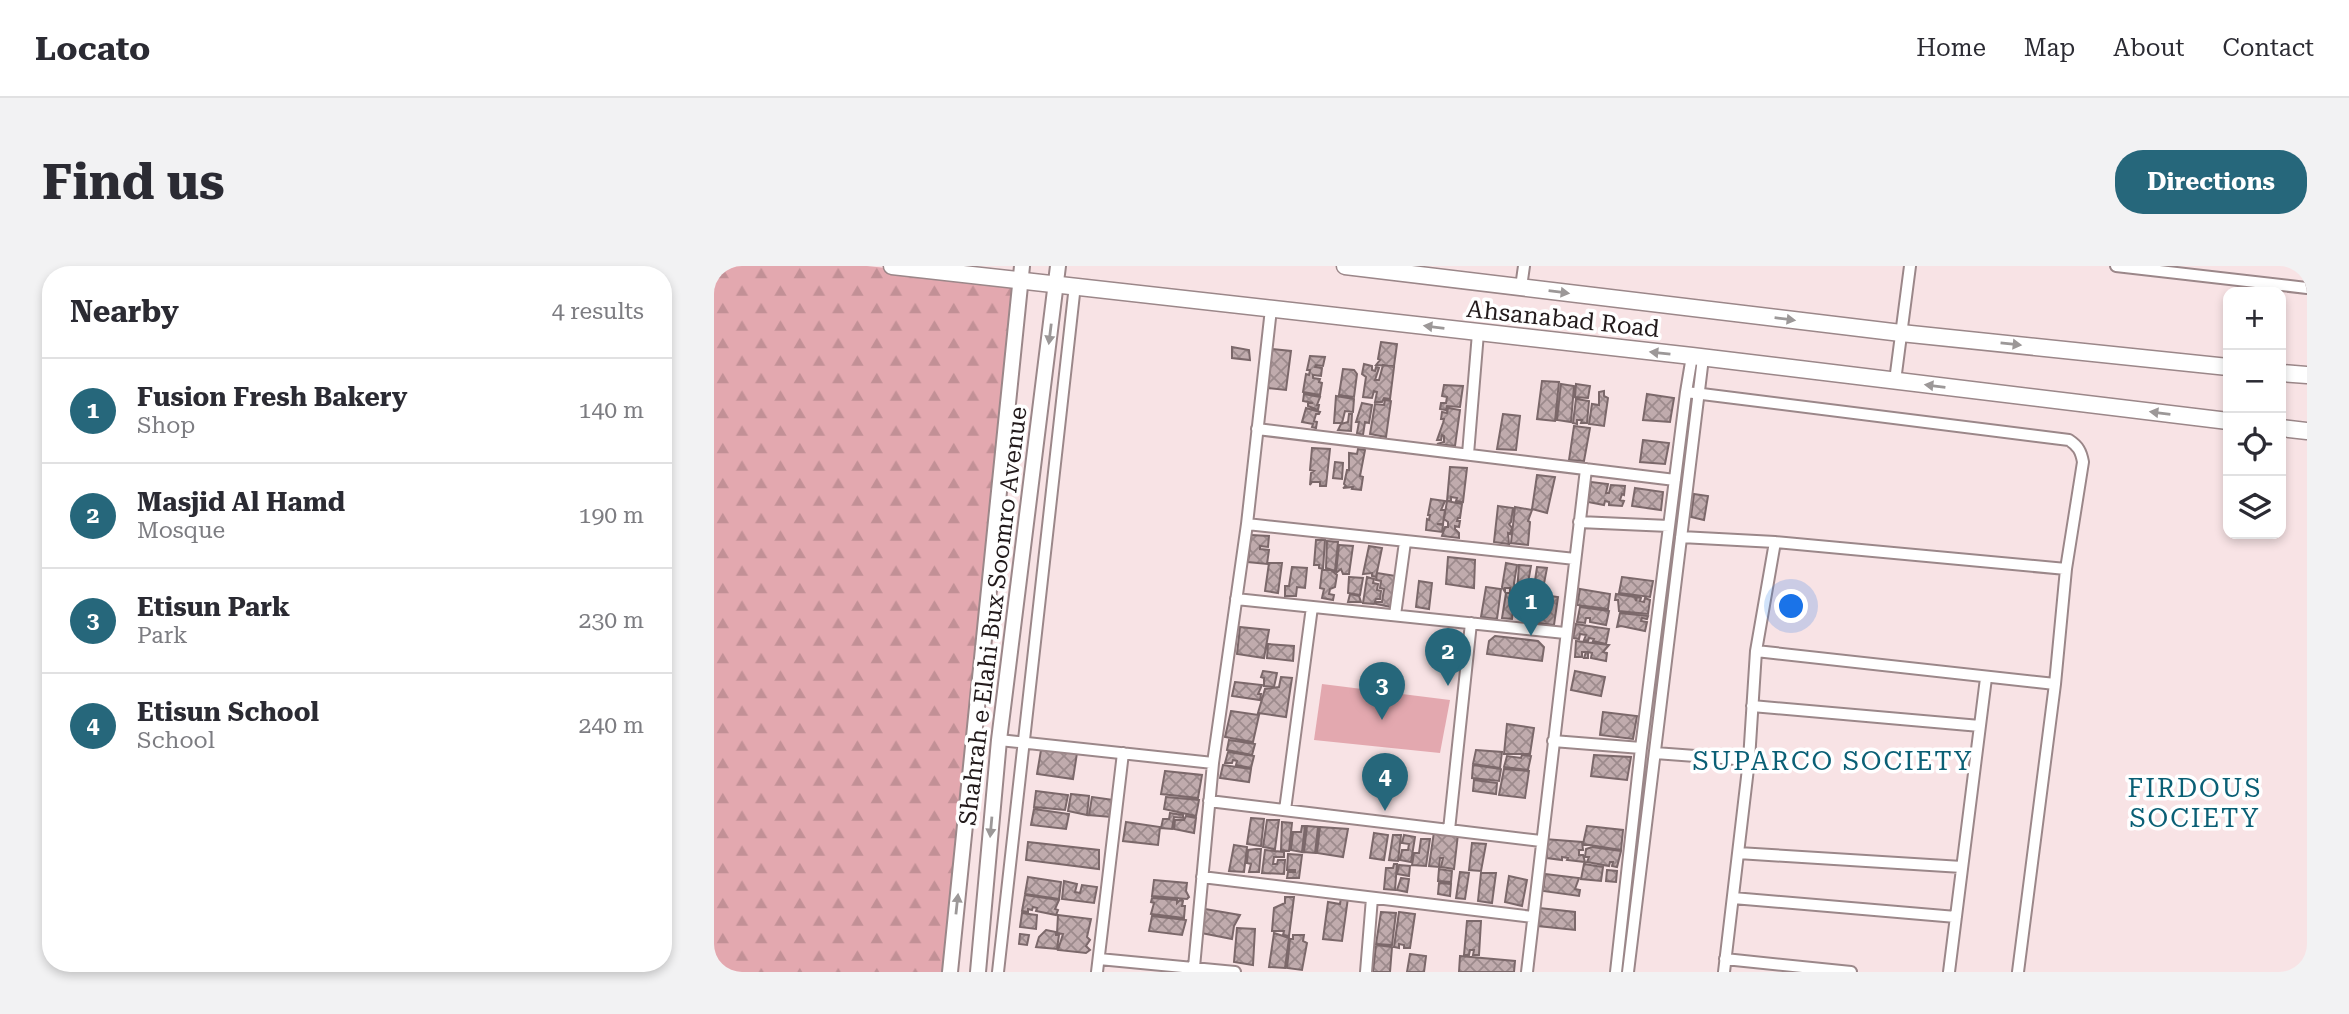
<!DOCTYPE html>
<meta charset="utf-8">
<style>
:root{--surface:#fff;--page:#f2f2f3;--text:#2b2b33;--muted:#7c7c81;--line:#e1e1e2;--accent:#26677b}
body{margin:0;font-family:"Roboto Serif",serif;background:var(--page);color:var(--text)}
.controls{position:absolute;right:21px;top:21px;display:grid;overflow:hidden;border-radius:14px;box-shadow:0 4px 10px #0003}
.controls button{width:63px;height:63px;display:grid;place-items:center;padding:0;border:0;border-bottom:2px solid var(--line);background:var(--surface);color:var(--text);font:35px sans-serif}
.you{position:absolute;left:1078px;top:341px;width:24px;height:24px;margin:-18px;border:5px solid #fff;border-radius:50%;background:#1a73e8;box-shadow:0 0 0 10px #1a73e833}
.badge{display:grid;place-items:center;width:46px;height:46px;border-radius:50%;background:var(--accent);color:#fff;font-size:23px;font-weight:700}
.pin{position:absolute;translate:-50% -58px;filter:drop-shadow(0 2px 4px #0008)}
.pin::after{content:'';position:absolute;top:37px;width:24px;height:21px;background:inherit;clip-path:polygon(0 0,100% 0,50% 100%)}
.list{margin:0;padding:0;list-style:none}
h2{display:flex;justify-content:space-between;align-items:center;height:91px;margin:0;padding:0 28px;font-size:30px}
h2 small{font-size:23px;font-weight:400;color:var(--muted)}
.list li{display:grid;grid-template-columns:46px 1fr auto;gap:21px;align-items:center;box-sizing:border-box;height:105px;padding:0 28px;border-top:2px solid var(--line)}
.list b{display:block;font-size:26px;white-space:nowrap}
.list p{margin:0;font-size:23px;white-space:nowrap;color:var(--muted)}
.list em{font-size:23px;font-style:normal;color:var(--muted)}
.icon{flex:none;width:38px;height:38px;fill:none;stroke:currentColor;stroke-width:2;stroke-linecap:round;stroke-linejoin:round}
.map{position:relative;flex:none;width:1593px;height:706px;overflow:hidden;border-radius:28px}
header{display:flex;align-items:center;gap:42px;box-sizing:border-box;height:98px;padding:0 35px;background:var(--surface);border-bottom:2px solid var(--line)}
header strong{font-size:33px}
nav{display:flex;gap:38px;margin-inline-start:auto;font-size:24px}
.intro{display:flex;align-items:center;justify-content:space-between;box-sizing:border-box;height:168px;padding:0 42px}
h1{margin:0;font-size:49px}
.button{padding:18px 32px;border-radius:28px;background:var(--accent);color:#fff;font-size:24px;font-weight:700}
main{display:flex;gap:42px;padding:0 42px}
aside{flex:1;background:var(--surface);border-radius:28px;box-shadow:0 4px 10px #0003}
.map>svg:first-child{display:block}
.forest{fill:url(#forest-firs)}
.green{fill:#e3a8af}
.building{fill:url(#building-cross-hatch);stroke:#7b686a;stroke-width:2}
.lines{fill:none;stroke-linecap:round;stroke-linejoin:round}
.street-casing{stroke:#9b8789;stroke-width:14}
.secondary-casing{stroke:#9b8789;stroke-width:18}
.primary-casing{stroke:#9b8789;stroke-width:19}
.street{stroke:#fff;stroke-width:10}
.secondary{stroke:#fff;stroke-width:14}
.primary{stroke:#fff;stroke-width:16}
.oneway{fill:#9c9898}
.labels{text-anchor:middle;stroke-width:7;stroke-linejoin:round;paint-order:stroke}
.street-label{font-size:24px;fill:#221a1b;stroke:#fff}
.neighbourhood-label{font-size:26px;letter-spacing:2px;fill:#0a5f75;stroke:#fff}
</style>
<header>
<strong>Locato</strong>
<nav><a>Home</a><a>Map</a><a>About</a><a>Contact</a></nav>
</header>
<div class="intro"><h1>Find us</h1><a class="button">Directions</a></div>
<main>
<aside>
<h2>Nearby<small>4 results</small></h2>
<ul class="list">
<li><span class="badge">1</span><div><b>Fusion Fresh Bakery</b><p>Shop</p></div><em>140 m</em></li>
<li><span class="badge">2</span><div><b>Masjid Al Hamd</b><p>Mosque</p></div><em>190 m</em></li>
<li><span class="badge">3</span><div><b>Etisun Park</b><p>Park</p></div><em>230 m</em></li>
<li><span class="badge">4</span><div><b>Etisun School</b><p>School</p></div><em>240 m</em></li>
</ul>
</aside>
<div class="map">
<svg width="1593" height="706" viewBox="0 0 1593 706">
<defs>
<pattern id="forest-firs" width="22" height="20" patternUnits="userSpaceOnUse" patternTransform="scale(1.75)"><rect width="22" height="20" fill="#e3a8af"/><path d="M5 1l3.5 6h-7zM16 11l3.5 6h-7z" fill="#c29096"/></pattern>
<pattern id="building-cross-hatch" width="8" height="8" patternUnits="userSpaceOnUse" patternTransform="scale(1.75)"><rect width="8" height="8" fill="#c0abad"/><path d="M0 0l8 8M0 8l8-8" fill="none" stroke="#9c8a8c"/></pattern>
</defs>
<rect width="100%" height="100%" fill="#f8e3e5"/>
<path class="forest" d="M0 0H153L305 16 231 706H0Z"/>
<path class="green" d="M608 418 736 434 726 487 600 474Z"/>
<path class="building" d="M667 76 683 78 680 100 662 99 666 94 664 93Z
M518 81 535 84 536 94 518 92Z
M558 83 577 85 572 124 553 122Z
M596 90 611 91 609 100 602 99 601 101 608 102 607 110 599 109V112L606 113 605 116 608 117 606 129 589 126 592 108 595 109 596 104H593Z
M650 98 658 100V104L661 105 662 101 665 102 661 114H665L669 99 680 101 676 133 670 132 668 136H661L663 126 660 125 658 132 649 131 652 111 648 108Z
M629 103 640 104 643 108 640 131 625 129Z
M828 115 845 116 841 155 823 153Z
M847 118 860 120 857 156 843 154Z
M862 118 876 120 874 132 861 131Z
M730 119 749 120 746 141 733 140 732 144 726 143 727 137H732L733 131 728 130Z
M890 125V130L894 132 890 160 875 158 878 138 885 139V126Z
M590 128 606 131 603 139H605L604 144 594 140V137H599L589 135Z
M933 128 960 132 956 156 929 154Z
M622 130 640 133 639 146 631 145 628 157H620Z
M862 133 875 135 873 157H867L868 154H863V158L859 157Z
M671 134 677 135 672 171 656 168 661 138 670 139Z
M648 137 658 139 655 157 651 156 649 169 643 167 645 156H642Z
M592 142 606 146 605 148H602L600 155 603 156 602 162 598 161 599 158 588 156Z
M734 142 746 144 741 180 723 178 730 176V170L728 169 727 174H723L729 157 730 153H727L728 146 733 147Z
M635 148H638L637 165 624 164 627 158 634 156Z
M789 148 806 150 802 184 783 183Z
M860 160 876 162 870 195 855 194Z
M929 174 955 177 951 198 926 196Z
M598 182 616 183 612 220H606V216H598L596 219 597 207 600 205 596 204Z
M644 183 651 184 646 210 649 211 647 224 638 223 639 221 629 222 632 220 630 218 633 204H635V187L643 188Z
M621 196 629 197 628 213 619 212Z
M736 201 753 202 749 236 742 235 743 232 737 231V235H733Z
M823 209 841 211 833 247 818 243Z
M877 216 894 218 892 227H895L897 219 911 220 910 229 908 228 906 234 910 235 908 240 895 239V236L891 235 890 239 874 236Z
M921 222 949 226 947 244 918 240Z
M980 228 994 230 990 254 977 251Z
M717 233 731 235 727 244H731L729 258H723L729 259 728 266 712 264 713 253 715 254 716 249H714Z
M733 235 748 238 746 252H744L743 255H746L745 261 741 260V263L745 267V272L728 270 731 261H734V256L730 253Z
M784 240 799 242 797 256 795 258 798 262 796 268 794 267 795 278 780 276Z
M801 241 818 244 814 255 816 256 814 279 797 277Z
M537 269 555 270 554 281 546 280V283L555 284 553 298 534 296Z
M602 274H611L609 303 605 302V299H600Z
M613 275 624 276 621 305 612 302Z
M625 279 639 280 635 308H629L627 303 622 307Z
M655 280 668 282 662 311 658 310V307L649 308Z
M734 291 761 294 760 322 732 318Z
M555 297H568L564 327 551 325Z
M792 297 803 299 800 317 801 325H796V322H791V326L788 321Z
M805 299 817 300 812 328 803 326Z
M578 301 593 302 591 322 583 321 582 330H571V320H575Z
M823 301 833 302 828 328H819Z
M608 304H617L623 309 621 321 616 323 615 328 620 329 619 334 608 332 610 323 606 322Z
M663 307 682 310 677 341 662 338V336H668L670 323 666 322 667 315 662 314Z
M635 311 649 312 646 329 634 327Z
M653 311 660 313 659 317 664 318 663 324 667 325 666 333H662L660 338 649 337Z
M908 311 939 315 936 331 905 327Z
M705 315 718 317 715 343 702 341Z
M772 321 787 323 783 353 767 351Z
M866 323 896 328 894 343 863 339Z
M792 327H801L798 353 788 352Z
M636 328 645 330 647 336H634Z
M902 328 921 331 922 335 923 331 927 332 926 335 930 336 931 332 936 334 934 348 905 345 904 334H901Z
M829 329 844 331 840 359 823 357Z
M866 341 895 345 892 359 876 356V352H872L871 357 863 356Z
M906 347 934 350 933 353 928 352 927 355 933 356 931 365 907 360 903 361Z
M862 358 895 363 892 378 879 375 880 373 875 372 874 375 870 374 872 369 866 368 865 373 859 372Z
M526 361 555 364 550 392 523 388Z
M781 370 824 375 830 381 828 395 773 388 775 375Z
M862 375 895 379 889 386 893 387 892 395 877 392 878 387 874 386V392H870L872 386H868V391H861Z
M554 378 580 380 579 395 553 392Z
M549 405 563 407 560 421 550 420V412L547 411Z
M861 405 891 411 887 430 857 424Z
M567 411 578 412 572 451 544 447 551 423 565 421Z
M521 416 548 419 544 428H547L546 434 518 430Z
M517 445 545 449 539 476 511 471Z
M889 446 923 450 919 473 886 469Z
M793 458 820 462 816 488H790Z
M515 474 541 478 538 489 513 484Z
M327 484 363 487 359 513 323 508Z
M762 484 788 486 786 502 759 498Z
M514 486 540 490 537 502 522 499 523 495 519 494 518 497H511Z
M808 489 817 490 814 504 790 501 793 490 807 492Z
M880 489 917 491 913 514 877 510Z
M509 499 537 503 535 516 506 512Z
M759 499 787 503 785 515 758 512Z
M790 503 815 505 811 532 785 529Z
M451 505 488 509 484 532 447 528Z
M760 514 783 517 782 528 759 525Z
M322 525 354 529 351 544 320 541Z
M357 528 375 530 373 549 354 545Z
M378 531 400 534 397 551 375 549Z
M452 531 485 534 482 550 450 543Z
M320 543 355 548 352 563 317 559Z
M456 547 469 549V552L460 551 458 563 447 562 449 553H455Z
M472 550 482 552 480 567 460 563 461 554H470Z
M537 552 550 553 547 580 533 578Z
M553 554H565L561 583 549 581Z
M412 556 446 561 444 579 409 575Z
M568 556 578 557 575 585 567 584Z
M588 560H591L588 586 577 584 579 566H587Z
M593 560 604 561 601 587 590 586Z
M873 560 909 564 907 584 869 578Z
M606 561 634 563 629 591 603 587Z
M720 566 744 568 740 603 727 601 729 592H726L725 601 715 600Z
M660 567 674 569 670 594 656 592Z
M679 569H687L684 595 675 594Z
M690 569 701 571 697 596 686 594 688 584H694L695 578 688 577Z
M707 573H716L712 600 698 599 700 587H705Z
M830 573 868 576 869 584H865V589H869L871 596 853 594 854 592 848 591V594L833 592V582H829Z
M314 576 385 584V603L312 594Z
M758 577 772 578 767 605 755 604Z
M520 579 533 581 530 606 515 605Z
M878 581 907 585 903 601 898 600 899 596H896L895 600 873 596 875 591H871L872 583Z
M542 583H547L545 606H535L537 598 533 597 534 584Z
M551 584 570 586V591H560L559 598H563L564 594H571L570 608 548 607Z
M574 588 588 589 585 612H573L574 606H581V604H573Z
M680 598H683L681 624 670 623 672 602H679Z
M870 598 889 601 887 615 867 613Z
M685 599 696 600 695 610 683 608Z
M725 603 738 605 737 616 724 615Z
M893 604 903 605 902 616 892 615Z
M746 606 755 607 751 633 742 632Z
M767 607H782L778 637 764 635Z
M831 608 865 612 861 623 866 624 865 630 829 625Z
M795 610 813 614 808 640 791 636Z
M314 611 347 616 345 633 311 628Z
M687 612 695 613 693 626 683 624Z
M440 614 473 617 472 625 475 631 473 633 438 630Z
M350 615 363 618 361 626 366 627 368 619 383 621 380 637 348 633Z
M725 617 737 618 736 630 724 628Z
M311 629 345 634 341 643 344 644 342 649 322 645 323 642 319 641 318 644 314 643V646L308 645Z
M571 631H580L575 670 569 669 570 665H558L560 642 571 637Z
M438 632 463 634V637L466 634 469 635 468 640H471L470 652 437 648 440 637 437 636Z
M627 632H634L628 675 609 673 614 636 626 638Z
M825 642 861 646V664L824 660Z
M491 643 526 649 520 660 518 673 487 667Z
M667 646 682 647 678 679 662 678Z
M685 646 701 648 696 682H690V679L685 678V682L680 681Z
M308 647 323 649 322 663 306 661Z
M344 649 377 653 373 671 376 674 372 680 376 684 372 687 344 684 349 668 343 667Z
M438 650 472 654 468 669 435 665Z
M753 655H767L765 689H759L760 684H756L755 689H750Z
M523 662 541 663 539 699 520 696Z
M332 664 342 666V669H345L343 683 322 681 325 671Z
M560 667 575 672 571 702 555 701Z
M306 668 315 669 313 679 305 678Z
M579 669H590L589 675 593 677 588 704 573 702 576 673H579Z
M662 679 678 681 676 706H659Z
M696 688 712 690 710 706H693Z
M746 690 801 695 800 706H745Z"/>
<g class="lines">
<g class="street-casing">
<path id="street" d="M1402 0 1593 22
M807 21 810 0
M1181 115 1196 0
M972 126 1355 174C1364 180 1367 185 1369 196L1352 303 1341 418 1304 706
M543 163 961 214
M754 188 764 67
M865 256 955 260
M533 258 861 293
M967 271 1061 276 1352 303
M522 333 851 367
M681 349 691 276
M1042 385 1341 418
M1038 440 1266 460
M285 474 499 497
M839 475 927 482
M941 487 1035 494
M495 535 827 575
M571 544 598 341
M735 564 757 357
M1024 587 1248 601
M488 611 819 651
M1019 632 1242 651
M385 693 521 706
M1011 693 1137 706
M480 701 499 497 533 258 557 43
M284 706 361 19
M383 706 409 487
M652 706 658 632
M813 706 872 203
M902 706 927 482 972 126 978 90
M914 706 989 92
M1010 706 1035 494 1042 385 1061 276
M1235 706 1272 412"/>
</g>
<g class="secondary-casing">
<path id="secondary" d="M236 706 308 0
M264 706 285 474 344 0"/>
</g>
<g class="primary-casing">
<path id="primary" d="M178 0 978 90 1514 155
M631 0 1187 67 1514 101
M1567 107 1593 109
M1567 162 1593 165"/>
</g>
<use href="#street" class="street"/>
<use href="#secondary" class="secondary"/>
<use href="#primary" class="primary"/>
</g>
<defs><path id="oneway-solid" d="M-6-.8H1V-3.2L6.5 0L1 3.2V.8H-6Z" transform="scale(1.75)"/></defs>
<g class="oneway">
<use href="#oneway-solid" transform="translate(845 26) rotate(7)"/>
<use href="#oneway-solid" transform="translate(1071 53) rotate(7)"/>
<use href="#oneway-solid" transform="translate(720 61) rotate(-173)"/>
<use href="#oneway-solid" transform="translate(336 68) rotate(97)"/>
<use href="#oneway-solid" transform="translate(1297 78) rotate(6)"/>
<use href="#oneway-solid" transform="translate(946 87) rotate(-174)"/>
<use href="#oneway-solid" transform="translate(1221 120) rotate(-173)"/>
<use href="#oneway-solid" transform="translate(1446 147) rotate(-173)"/>
<use href="#oneway-solid" transform="translate(277 561) rotate(95)"/>
<use href="#oneway-solid" transform="translate(243 638) rotate(-84)"/>
</g>
<g class="labels">
<g class="street-label">
<text transform="translate(849 53) rotate(6)" y="8">Ahsanabad Road</text>
<text transform="translate(279 350) rotate(-83)" y="8">Shahrah e Elahi Bux Soomro Avenue</text>
</g>
<g class="neighbourhood-label">
<text x="1119" y="504">SUPARCO SOCIETY</text>
<text x="1481" y="531">FIRDOUS<tspan x="1481" dy="30">SOCIETY</tspan></text>
</g>
</g>
</svg>
<div class="controls">
<button>+</button>
<button>−</button>
<button><svg class="icon" aria-label="locate" viewBox="0 0 24 24"><circle cx="12" cy="12" r="6"/><path d="M12 2v4M12 18v4M2 12h4M18 12h4"/></svg></button>
<button><svg class="icon" aria-label="layers" viewBox="0 0 24 24"><path d="M12 4l9 5-9 5-9-5zM3 14l9 5 9-5"/></svg></button>
</div>
<div class="you"></div>
<div class="pin badge" style="left:817px;top:370px">1</div>
<div class="pin badge" style="left:734px;top:420px">2</div>
<div class="pin badge" style="left:668px;top:454px">3</div>
<div class="pin badge" style="left:671px;top:545px">4</div>
</div>
</main>
